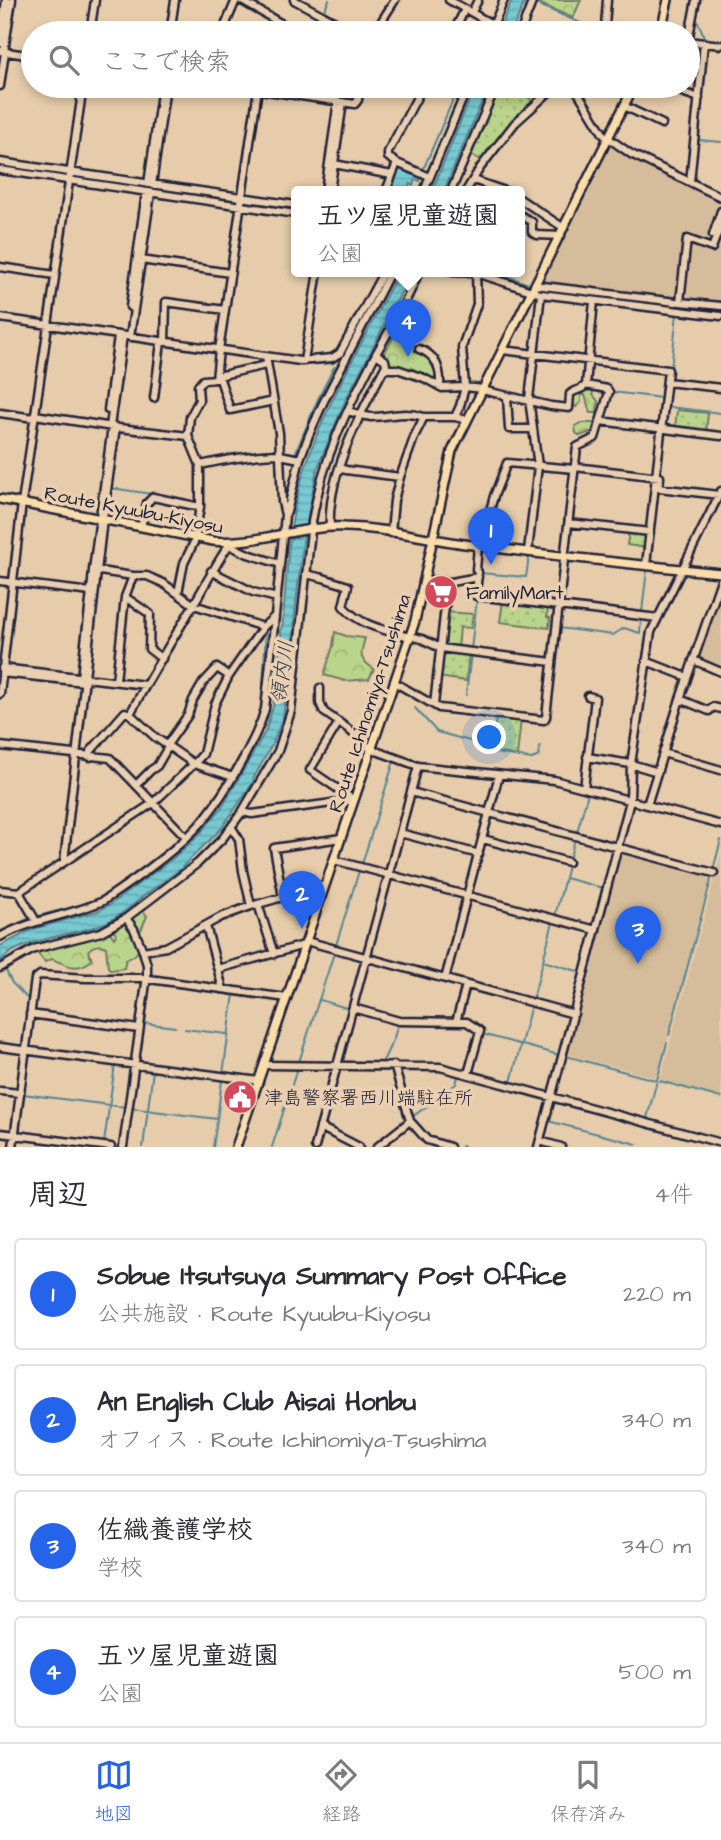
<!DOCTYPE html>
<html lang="ja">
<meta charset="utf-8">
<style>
:root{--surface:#fff;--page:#f2f2f3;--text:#2b2b33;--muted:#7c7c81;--line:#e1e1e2;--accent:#2563eb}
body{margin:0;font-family:"Architects Daughter","Klee One",sans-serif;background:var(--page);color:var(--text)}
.you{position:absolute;left:490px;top:738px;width:24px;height:24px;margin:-18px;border:5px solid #fff;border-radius:50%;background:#1a73e8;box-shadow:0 0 0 10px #1a73e833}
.badge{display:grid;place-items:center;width:46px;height:46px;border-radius:50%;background:var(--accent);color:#fff;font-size:23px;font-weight:700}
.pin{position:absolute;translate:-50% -58px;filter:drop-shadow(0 2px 4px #0008)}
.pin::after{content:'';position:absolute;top:37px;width:24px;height:21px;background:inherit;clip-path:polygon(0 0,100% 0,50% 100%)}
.popup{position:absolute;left:291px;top:186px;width:234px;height:91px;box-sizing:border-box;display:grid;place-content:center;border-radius:7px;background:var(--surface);filter:drop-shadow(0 2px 5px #0005);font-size:23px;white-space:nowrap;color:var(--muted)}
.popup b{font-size:26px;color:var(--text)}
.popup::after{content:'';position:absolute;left:50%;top:100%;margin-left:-14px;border:14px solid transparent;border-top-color:var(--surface)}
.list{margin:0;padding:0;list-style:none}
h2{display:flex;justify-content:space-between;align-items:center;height:91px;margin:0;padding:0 28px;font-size:30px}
h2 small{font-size:23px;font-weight:400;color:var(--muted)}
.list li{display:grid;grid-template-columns:46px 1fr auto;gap:21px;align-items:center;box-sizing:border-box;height:112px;margin:0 14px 14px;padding:0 14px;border:2px solid var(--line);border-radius:7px}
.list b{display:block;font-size:26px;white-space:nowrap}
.list p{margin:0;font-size:23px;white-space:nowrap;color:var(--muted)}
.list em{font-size:23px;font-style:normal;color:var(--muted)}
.icon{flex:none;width:38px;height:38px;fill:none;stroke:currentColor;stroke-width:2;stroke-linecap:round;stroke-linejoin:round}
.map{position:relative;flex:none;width:721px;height:1147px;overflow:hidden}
.search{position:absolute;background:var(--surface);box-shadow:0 4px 10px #0003;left:21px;right:21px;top:21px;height:77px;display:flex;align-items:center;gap:18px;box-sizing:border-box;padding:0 24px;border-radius:38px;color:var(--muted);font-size:26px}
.sheet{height:595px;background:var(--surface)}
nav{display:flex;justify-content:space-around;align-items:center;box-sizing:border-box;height:98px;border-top:2px solid var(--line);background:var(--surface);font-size:19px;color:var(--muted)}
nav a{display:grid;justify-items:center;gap:4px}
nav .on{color:var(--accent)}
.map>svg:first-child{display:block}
.built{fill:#d5bd9b}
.grass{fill:url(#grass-dots);stroke:#6e7b63;stroke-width:2}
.forest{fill:url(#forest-crowns);stroke:#6e7b63;stroke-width:2}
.water{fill:url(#water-rules);stroke:#568694;stroke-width:2}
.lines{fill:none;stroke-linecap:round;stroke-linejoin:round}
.stream{stroke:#568694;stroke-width:2}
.minor-casing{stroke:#22223b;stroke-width:11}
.major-casing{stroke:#22223b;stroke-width:12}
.minor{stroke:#ead0b1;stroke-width:6}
.major{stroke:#faddab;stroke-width:7}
.labels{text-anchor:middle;stroke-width:7;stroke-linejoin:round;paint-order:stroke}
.street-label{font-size:19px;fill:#22223b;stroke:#ead0b1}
.poi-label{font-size:19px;fill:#22223b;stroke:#ead0b1;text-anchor:start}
.water-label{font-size:21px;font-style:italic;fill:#334359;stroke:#ead0b1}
</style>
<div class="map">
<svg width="721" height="1147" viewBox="0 0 721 1147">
<defs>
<pattern id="grass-dots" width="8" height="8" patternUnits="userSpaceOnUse" patternTransform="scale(1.75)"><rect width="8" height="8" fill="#bbd48b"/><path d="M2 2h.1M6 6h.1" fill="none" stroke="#a0b679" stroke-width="1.8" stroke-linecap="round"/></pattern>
<pattern id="forest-crowns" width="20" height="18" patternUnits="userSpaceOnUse" patternTransform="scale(1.75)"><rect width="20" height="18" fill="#bbd48b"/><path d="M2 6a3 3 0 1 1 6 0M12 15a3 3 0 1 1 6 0" fill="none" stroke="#a0b679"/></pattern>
<pattern id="water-rules" width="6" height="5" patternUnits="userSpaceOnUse" patternTransform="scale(1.75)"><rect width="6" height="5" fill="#78c9d0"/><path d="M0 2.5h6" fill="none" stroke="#68acb4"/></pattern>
</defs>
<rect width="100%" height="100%" fill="#e6ccaa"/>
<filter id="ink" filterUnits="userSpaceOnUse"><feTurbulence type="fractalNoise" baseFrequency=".0143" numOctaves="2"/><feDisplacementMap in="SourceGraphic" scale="14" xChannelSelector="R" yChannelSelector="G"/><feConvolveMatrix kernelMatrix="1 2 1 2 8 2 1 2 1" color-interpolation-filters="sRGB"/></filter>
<g filter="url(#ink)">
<path class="built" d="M609 143 721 199V205L708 242 683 234 675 300 539 285Z
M721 225V304L681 300 688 241 713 249Z
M721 586V665L719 670 695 659Z
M622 850 711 874 657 1078 566 1054 620 852Z
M721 854V1097L660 1081Z"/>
<path class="grass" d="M498 86H518L535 104 484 162 468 153Z
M677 410 708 413 706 432 675 428Z
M629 531 647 533V548L627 545Z
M503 601 548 607 547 617 550 618 549 628 500 622Z
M446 612 473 614 471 628 460 627 458 650 443 648Z
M441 651 469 653 466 681 438 677Z
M496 717 521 719 517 756 492 751Z"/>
<path class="forest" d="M542 0H581L573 18 538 3Z
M397 331 434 360 439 381 435 382 396 367 388 366 384 354Z
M586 387 593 389V395L598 401 597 413H590L585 395H581V402L576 407 571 404V396Z
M581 423H596L594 435 590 432 580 436 576 433 575 426Z
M335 632 346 636 365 638C360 656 358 658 374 669L369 679 345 681 324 675 333 646Z
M141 908 147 916 141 930 137 932 128 919Z
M126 921 140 949 134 956 126 959 124 968 111 970 108 967 106 947C100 944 92 945 88 951L92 960C77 972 68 966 52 959L45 962 38 954 43 949C65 943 88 938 109 931L114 938 116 935 115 931 116 926Z"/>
<path class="water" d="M512 0H527L525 1 511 33H498Z
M475 86H488L483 101 479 108 444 191H432Z
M399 168 421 178 420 181 415 179 413 186 410 184 407 191H389Z
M399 271H411V274L346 399 317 469 303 542 294 622 295 632 294 633 283 717 272 745 253 779 254 781 221 829 182 867 183 869H181C169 877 157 886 145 895 131 906 117 919 100 925 77 934 11 941 0 963V946L33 929 98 911 111 904 172 859 198 836 223 806 265 732 273 707 281 640V632L279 631 281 630 283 622C285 593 287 564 290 536 297 477 320 422 348 369L347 368 349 367Z
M481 271H493L540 288 721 309V312L540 291Z"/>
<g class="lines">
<path class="stream" d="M534 3 599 31
M325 9 329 0
M323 12 326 13
M696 18 706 40
M332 25 348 33
M457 33 467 15
M314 101 334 104
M699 140 721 142
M0 166 67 176
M423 170 458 88 453 86
M73 177 239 201
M694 180 721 193
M245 202 296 209
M271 361 304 365 334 363
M671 369 677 313
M612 392 662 398
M669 407 721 413
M291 454H295L318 399 334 367
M111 488 152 494
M480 573 526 577 529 557
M642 612 647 569
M558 639 559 628 613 635 624 628 640 633 641 620
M471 649 477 599
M557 652 558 641
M554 673 556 655
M466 695 471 654
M415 708 437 732 470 741 490 752 532 759 539 756 540 746
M231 771C244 750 257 729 262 704L266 629
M652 803 721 822
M187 832 208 808 227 779
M577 832 588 793
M569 860 575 839
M362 864 394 761
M713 870 721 840
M565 878 603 888
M38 916 89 903 109 893 180 839
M555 916 568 866
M0 932 30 918
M292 945 300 943
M336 945 359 871
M543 961 581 972
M5 969 12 983 29 1000
M533 999 553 922
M320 1000 350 1009
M144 1023 175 1027
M185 1029 227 1034
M482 1034 559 1055
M669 1035 712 876
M566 1056 655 1080
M383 1061 394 1038 398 1023
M299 1062 334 953
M472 1072 511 1082 531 1005
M223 1074 234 994
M660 1081 721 1098
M23 1094 125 1107
M291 1095 323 1103
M130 1108 217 1119 222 1080
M411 1118 456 1084 458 1076
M647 1118 667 1043
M548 1121 637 1144
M649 1128 721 1147
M435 1139 453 1144
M544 1140 553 1103
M104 1143 115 1065
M461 1146 464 1147
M143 1147 153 1070
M213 1147 217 1120
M272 1147 297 1069"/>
<g class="minor-casing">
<path id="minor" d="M240 0 298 33
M294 0 356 33
M449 0 508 33
M472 12 478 0
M90 33 95 0
M170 33 175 0
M222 33 236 0
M322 33 324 17
M327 33 329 19
M374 33 395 0
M453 33 465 9
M490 33 504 0
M520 33 533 0
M602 33 605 26 607 0
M688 41 696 0
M688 41 721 45
M0 43 6 0
M0 51 33 56
M4 52 12 0
M0 86 5 52
M233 86 355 104 358 100 360 86
M574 86 604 135 631 154 721 197
M665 86 699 98
M313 98 314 86
M318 98 319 86
M624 106 662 124
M0 162 296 205
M397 163 430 177
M334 164 392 175
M0 170 296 214
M473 180 505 191
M690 182 704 43
M148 184 162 86
M152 185 166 86
M325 191 338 101
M330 191 343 102
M386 191 397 163 388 157V152L423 86
M424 191 468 86
M451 191 496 86
M466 191 480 168 515 123 556 86
M520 199 564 228
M520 215 532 222V232L537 235 561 236
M721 224 712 248 687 239 680 302 721 306
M713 235 721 211
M141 260 230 273
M0 267 55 275
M452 272 476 273 541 294 721 316
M476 273 477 304 462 347 465 387 483 389
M535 285 676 302
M130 307 146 192
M0 318 300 361 332 358 340 353 384 271
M130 337 151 193
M165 342 166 302 225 310
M419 349C437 355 441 370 440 387
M502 350 668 370 646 565
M266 356 279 433 282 502 285 515
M304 361 318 271
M384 369H397L424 378 442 388 465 387 460 406 455 417
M218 376 266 365
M219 376 230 410 274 401
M667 382 721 388
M482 390 551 406 569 408 570 394C575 389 581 391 586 385
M507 397 509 429H532
M154 398 161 342
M108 410 118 336
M348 411C355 413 363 416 371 417 390 417 404 410 424 417
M0 413 34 418
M35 415 119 428 188 436
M600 421 721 436
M110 426 123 336
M280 455 300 459
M200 465C227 459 253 454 280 454
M575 467 660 477 659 488 719 495
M339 468 346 470 400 477
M569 523 650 532
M141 527 147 503 153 497 200 507
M330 527C327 474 362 410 386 365L385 360 376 354
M391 533 394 500 400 477 415 435 424 417H455L467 420
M229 545 248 554 280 564
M478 546 476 570 478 572 476 596 658 618
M480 546 494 496 507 463 575 469
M528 551 538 466 529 399 541 294
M93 570 112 426
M211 571 253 592 277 598
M306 574 323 578 348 586 343 606C360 626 385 630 410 637
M133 576 125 597 150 614 149 649 162 659
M424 580 451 582 478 577
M0 581 91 592 93 570 133 576H147L163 583 194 605 263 627
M178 593 184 563 196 538V530L200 507V465L188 436 190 417 199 400 198 386 203 380 216 379 219 350 258 89
M410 636 422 639 440 648 552 662
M693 660 721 672
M646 661 687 677
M2 668 145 685
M2 673 84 682
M81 677 91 592
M116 681 125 597
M394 682 439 708 544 720 546 717 577 447 595 438 609 392 607 389 586 385 594 301
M320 688V703L324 712 347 728 371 749 418 766 554 780 721 825
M0 694 22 503 83 86
M680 699 709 711 713 707 721 709
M434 705 446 597 451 582
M130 714 155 737 194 764 233 777
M339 722 310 770 354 800
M167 745 188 715 193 700 203 683 217 668 229 676
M0 746 110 758 186 837
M663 753 721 770
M90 757V752L125 712 130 714C149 678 170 644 191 609 204 587 216 564 230 543
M587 757 631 764 658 772
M136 785 151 770 157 766 168 747
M584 788 595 698 588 696
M411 792 714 873
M647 805 680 699 721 580
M242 812 252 814 354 800
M232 828 239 839 243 871 251 906
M400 833 479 854
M483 839 568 862
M334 860 596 930
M64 862 103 519 116 427
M0 890 19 892 153 803 194 764 203 754 215 704 229 676 263 627 275 616 285 515 287 512 300 459 309 435 323 403 391 271
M19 892 36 921
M283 897 274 848 341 838
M258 904 274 954
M126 918 134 929 143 951
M206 926 223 989
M0 937C32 919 69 916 103 901 133 881 177 850 201 823 217 804 231 781 243 759 252 742 260 727 265 709L275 616
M306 941 574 1014
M0 968 34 949 101 932 126 918 198 863 223 838 242 812 278 751 291 711 312 522C322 459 348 407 377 352 392 326 408 300 419 271
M218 969 304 945
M445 979 499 775
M353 1008 399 1021 467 1022 480 1031 468 1074
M30 1014 139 1029
M456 1022 466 985
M0 1047 259 1081
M264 1065 440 1067 721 1143
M394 1065 410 1121 427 1140 450 1147
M0 1091 20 1093
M320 1127 359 1147
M0 1133 111 1147
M540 1141 561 1147
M13 1147 35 979 40 975 86 978H142L287 998
M123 1147 147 976V965L143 951 166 947 221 917 251 906 325 885
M315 1147 418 766
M377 1147 410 1121
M538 1147 630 801 631 764 651 632 721 491"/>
</g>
<g class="major-casing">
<path id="major" d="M659 33 663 22 668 0
M0 499 213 541C258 545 301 525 345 527 388 528 430 540 472 545 555 556 638 565 721 573
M236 1147 415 621 452 451 634 86"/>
</g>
<use href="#minor" class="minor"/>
<use href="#major" class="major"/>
</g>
</g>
<defs>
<g id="supermarket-disc" transform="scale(1.75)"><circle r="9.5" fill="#d1495b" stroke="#ead0b1"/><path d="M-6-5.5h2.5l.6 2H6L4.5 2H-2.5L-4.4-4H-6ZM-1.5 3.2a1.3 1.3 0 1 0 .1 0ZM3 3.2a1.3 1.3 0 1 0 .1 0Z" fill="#fff"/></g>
<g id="civic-disc" transform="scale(1.75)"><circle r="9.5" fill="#d1495b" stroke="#ead0b1"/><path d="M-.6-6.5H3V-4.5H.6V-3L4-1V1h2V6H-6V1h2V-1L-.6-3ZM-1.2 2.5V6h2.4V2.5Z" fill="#fff"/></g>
</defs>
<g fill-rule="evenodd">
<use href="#supermarket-disc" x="441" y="592"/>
<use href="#civic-disc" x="240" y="1097"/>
</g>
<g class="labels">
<g class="street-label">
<text transform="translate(134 509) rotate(11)" y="7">Route Kyuubu-Kiyosu</text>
<text transform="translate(369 703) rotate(-72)" y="7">Route Ichinomiya-Tsushima</text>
</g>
<g class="poi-label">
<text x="466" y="599">FamilyMart</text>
<text x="264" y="1104">津島警察署西川端駐在所</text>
</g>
<g class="water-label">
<text transform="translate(282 672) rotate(-82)" y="7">領内川</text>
</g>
</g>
</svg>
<div class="you"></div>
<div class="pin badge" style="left:491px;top:565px">1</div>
<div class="pin badge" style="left:302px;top:929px">2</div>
<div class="pin badge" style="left:638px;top:964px">3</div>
<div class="pin badge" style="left:408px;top:357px">4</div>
<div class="popup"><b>五ツ屋児童遊園</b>公園</div>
<div class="search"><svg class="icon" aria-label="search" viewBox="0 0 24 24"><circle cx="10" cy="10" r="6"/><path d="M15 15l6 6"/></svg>ここで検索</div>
</div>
<section class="sheet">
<h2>周辺<small>4件</small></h2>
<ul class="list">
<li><span class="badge">1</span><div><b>Sobue Itsutsuya Summary Post Office</b><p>公共施設 · Route Kyuubu-Kiyosu</p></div><em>220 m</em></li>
<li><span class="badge">2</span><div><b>An English Club Aisai Honbu</b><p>オフィス · Route Ichinomiya-Tsushima</p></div><em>340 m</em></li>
<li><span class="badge">3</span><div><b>佐織養護学校</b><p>学校</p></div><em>340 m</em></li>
<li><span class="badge">4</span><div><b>五ツ屋児童遊園</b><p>公園</p></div><em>500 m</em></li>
</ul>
</section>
<nav>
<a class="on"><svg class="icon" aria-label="map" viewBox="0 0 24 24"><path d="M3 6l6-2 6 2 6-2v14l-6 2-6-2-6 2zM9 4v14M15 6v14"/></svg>地図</a>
<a><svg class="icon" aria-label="directions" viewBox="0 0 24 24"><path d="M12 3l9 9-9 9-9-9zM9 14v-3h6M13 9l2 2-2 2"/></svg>経路</a>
<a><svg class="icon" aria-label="saved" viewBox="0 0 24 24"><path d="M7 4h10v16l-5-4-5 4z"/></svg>保存済み</a>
</nav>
